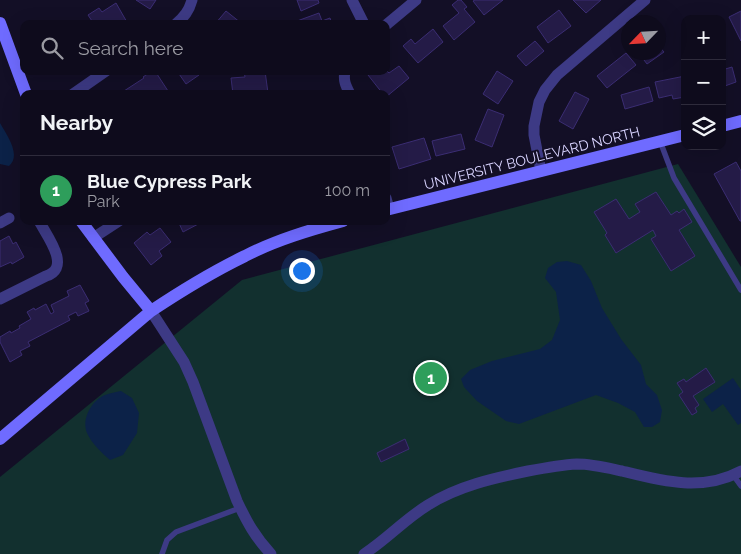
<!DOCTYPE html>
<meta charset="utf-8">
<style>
:root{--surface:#0e0b1c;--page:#1c1929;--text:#f1f3f6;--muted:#9b9ba3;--line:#2e2b3b;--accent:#00e5ff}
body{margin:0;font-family:Raleway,sans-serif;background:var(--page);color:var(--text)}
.controls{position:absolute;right:15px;top:15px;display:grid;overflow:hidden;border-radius:10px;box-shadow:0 5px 20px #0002}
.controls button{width:45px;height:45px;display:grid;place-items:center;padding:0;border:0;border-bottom:1px solid var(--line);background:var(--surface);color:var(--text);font:25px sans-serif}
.compass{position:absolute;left:621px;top:15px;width:45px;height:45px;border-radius:50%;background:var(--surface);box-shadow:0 5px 20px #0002;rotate:245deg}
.you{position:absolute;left:301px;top:270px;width:18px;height:18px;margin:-12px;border:4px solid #fff;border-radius:50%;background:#1a73e8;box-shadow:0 0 0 8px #1a73e833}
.badge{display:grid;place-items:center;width:32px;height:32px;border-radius:50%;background:var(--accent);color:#fff;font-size:16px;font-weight:700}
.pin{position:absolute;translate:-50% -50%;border:2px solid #fff;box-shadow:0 1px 5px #0006}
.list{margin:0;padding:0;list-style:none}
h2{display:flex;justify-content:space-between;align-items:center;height:65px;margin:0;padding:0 20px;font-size:21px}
h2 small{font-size:16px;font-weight:400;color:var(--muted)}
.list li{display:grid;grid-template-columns:32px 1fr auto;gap:15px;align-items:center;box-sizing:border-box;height:70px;padding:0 20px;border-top:1px solid var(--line)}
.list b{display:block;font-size:19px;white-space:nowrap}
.list p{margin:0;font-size:16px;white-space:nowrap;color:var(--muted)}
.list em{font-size:16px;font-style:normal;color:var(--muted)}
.icon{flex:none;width:28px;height:28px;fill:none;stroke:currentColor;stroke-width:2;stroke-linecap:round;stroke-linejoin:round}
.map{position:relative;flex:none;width:741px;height:554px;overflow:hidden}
.search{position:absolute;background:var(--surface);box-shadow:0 5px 20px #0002;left:20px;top:20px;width:370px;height:55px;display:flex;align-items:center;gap:12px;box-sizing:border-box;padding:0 18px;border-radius:10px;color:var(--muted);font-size:19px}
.panel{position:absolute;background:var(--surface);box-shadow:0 5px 20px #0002;left:20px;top:90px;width:370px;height:135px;border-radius:10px}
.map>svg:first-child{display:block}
.green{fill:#12302f}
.water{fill:#0c2248}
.building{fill:#241b47;stroke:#3b2d73}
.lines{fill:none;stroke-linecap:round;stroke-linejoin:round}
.lane{stroke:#3d3a85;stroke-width:5.5}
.street{stroke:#3d3a85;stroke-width:11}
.secondary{stroke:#6f6bff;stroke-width:12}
.labels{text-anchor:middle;stroke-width:4;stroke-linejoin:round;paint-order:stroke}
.street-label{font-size:14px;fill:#d9d4ff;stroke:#130f26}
</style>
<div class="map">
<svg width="741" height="554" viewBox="0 0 741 554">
<rect width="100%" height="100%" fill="#130f26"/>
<path class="green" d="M678 164 741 267V554H0V477L242 280Z"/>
<path class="water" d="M0 123C6 134 22 155 9 166L0 164Z
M567 261 581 265 591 281 602 308 621 339 641 365 646 384 657 395 662 410 660 422 652 427H644L635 412 618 403 596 395 519 424 506 421 477 401 464 387 461 379 470 370 492 361 540 349 552 340 560 320 556 292 545 278 548 268 557 262Z
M733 378 741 390V423L738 425 723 404 712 412 703 399Z
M121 391 132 398 139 413 137 433 123 455 110 460C102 453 92 444 87 433 81 419 92 400 105 395 110 393 116 392 121 391Z"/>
<path class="building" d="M136 0H156L150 9Z
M297 0H318L319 3 301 11Z
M458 0H461L467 7 464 9 475 22 454 40 443 26 459 13 452 5Z
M475 0H503L484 15 473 1Z
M573 0H601L586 13Z
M116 3 128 24H94L88 15 99 8 102 12Z
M559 10 571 26 548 43 537 27Z
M226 11 241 23V24H215Z
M741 11V41L729 17Z
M319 13 322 21 330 18 332 24H298L297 21Z
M433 29 443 42 418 63 403 46 411 39 415 44Z
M535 41 544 51 526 66 517 56Z
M658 45 664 52 647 64 638 52H658Z
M626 53 636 65 607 88 597 76Z
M399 66 409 78 386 97V94H383L368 75 372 71H386V70L389 73Z
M732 67 736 82 722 87V70Z
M152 71H155L168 91 164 94H126L124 91 144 78 143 77Z
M177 71H197L199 75 186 84Z
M244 71H265L268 93 233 94 231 78 245 77Z
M497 71 513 81 498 104 483 94Z
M685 76V97L673 99 672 95 659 98 655 82Z
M649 87 653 101 625 109 621 95Z
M575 92 589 99 573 129 559 121Z
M488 109 504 115 492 147 475 140Z
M461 134 465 149 436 156 432 141Z
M424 138 431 159 399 169 392 147Z
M736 162 741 171V221H740L714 174Z
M656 192 671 215 677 211 679 213 684 209 692 222 679 230 695 256 671 271 651 239 656 236 653 230 616 253 605 235 607 233 594 212 616 199 629 219 640 212 635 204Z
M178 221H204L183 232Z
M160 228 171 242 159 251 162 256 151 265 134 243 147 232 150 235Z
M9 236 13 244 16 242 24 257 12 264 11 262 0 267V241Z
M80 285 89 301 85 303 89 311 78 316 76 312 68 316 70 320 28 342 30 346 20 351 22 355 10 362 0 342V337L10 331 11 333 20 328 19 326 31 319 27 312 34 308 35 310 46 304 51 314 54 312 51 305 69 296 67 291Z
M706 368 715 382 693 396 699 405 695 408 697 412 692 415 679 395 683 392 677 383 684 379 686 382Z
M405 439 409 449 381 462 377 453Z"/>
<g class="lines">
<path class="lane" d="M660 141 674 178 741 290
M733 475 741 486
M162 554 167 540 176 532 240 508"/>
<path class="street" d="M352 0 364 24
M176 24C184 17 189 11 192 0
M386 25 416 0
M345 71C343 81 346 86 350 94
M73 94 106 71
M541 171 534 135V126L539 102 545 90 557 75 645 0
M386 198 389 209
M0 223 9 218
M93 238 119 221
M0 299 46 276C72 268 47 236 39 221
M151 311 184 362 193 382 237 501C247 522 255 537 271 554
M364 554C387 539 405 519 428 505 458 486 494 478 528 471 544 468 561 465 577 464 592 464 608 468 622 471 662 481 702 492 741 471"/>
<path class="secondary" d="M0 23 26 94
M722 126 741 121
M386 210 685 135
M81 221 123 277 151 311
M0 439 151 311C181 291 212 272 245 256 276 240 310 230 343 221"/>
</g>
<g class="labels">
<g class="street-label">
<text transform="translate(532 158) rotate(-14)" y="5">UNIVERSITY BOULEVARD NORTH</text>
</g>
</g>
</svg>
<div class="controls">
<button>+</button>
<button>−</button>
<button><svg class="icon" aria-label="layers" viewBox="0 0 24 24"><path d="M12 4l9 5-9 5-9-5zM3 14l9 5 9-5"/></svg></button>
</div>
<svg class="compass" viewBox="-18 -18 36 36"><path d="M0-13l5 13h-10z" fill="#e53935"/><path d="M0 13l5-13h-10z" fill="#9b9ba3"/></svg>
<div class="you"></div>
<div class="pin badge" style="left:431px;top:378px;background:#2e9e5b">1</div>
<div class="search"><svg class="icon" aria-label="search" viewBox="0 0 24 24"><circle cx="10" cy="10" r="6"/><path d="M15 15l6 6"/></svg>Search here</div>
<section class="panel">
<h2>Nearby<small></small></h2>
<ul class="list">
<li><span class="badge" style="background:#2e9e5b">1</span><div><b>Blue Cypress Park</b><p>Park</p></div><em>100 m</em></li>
</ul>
</section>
</div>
